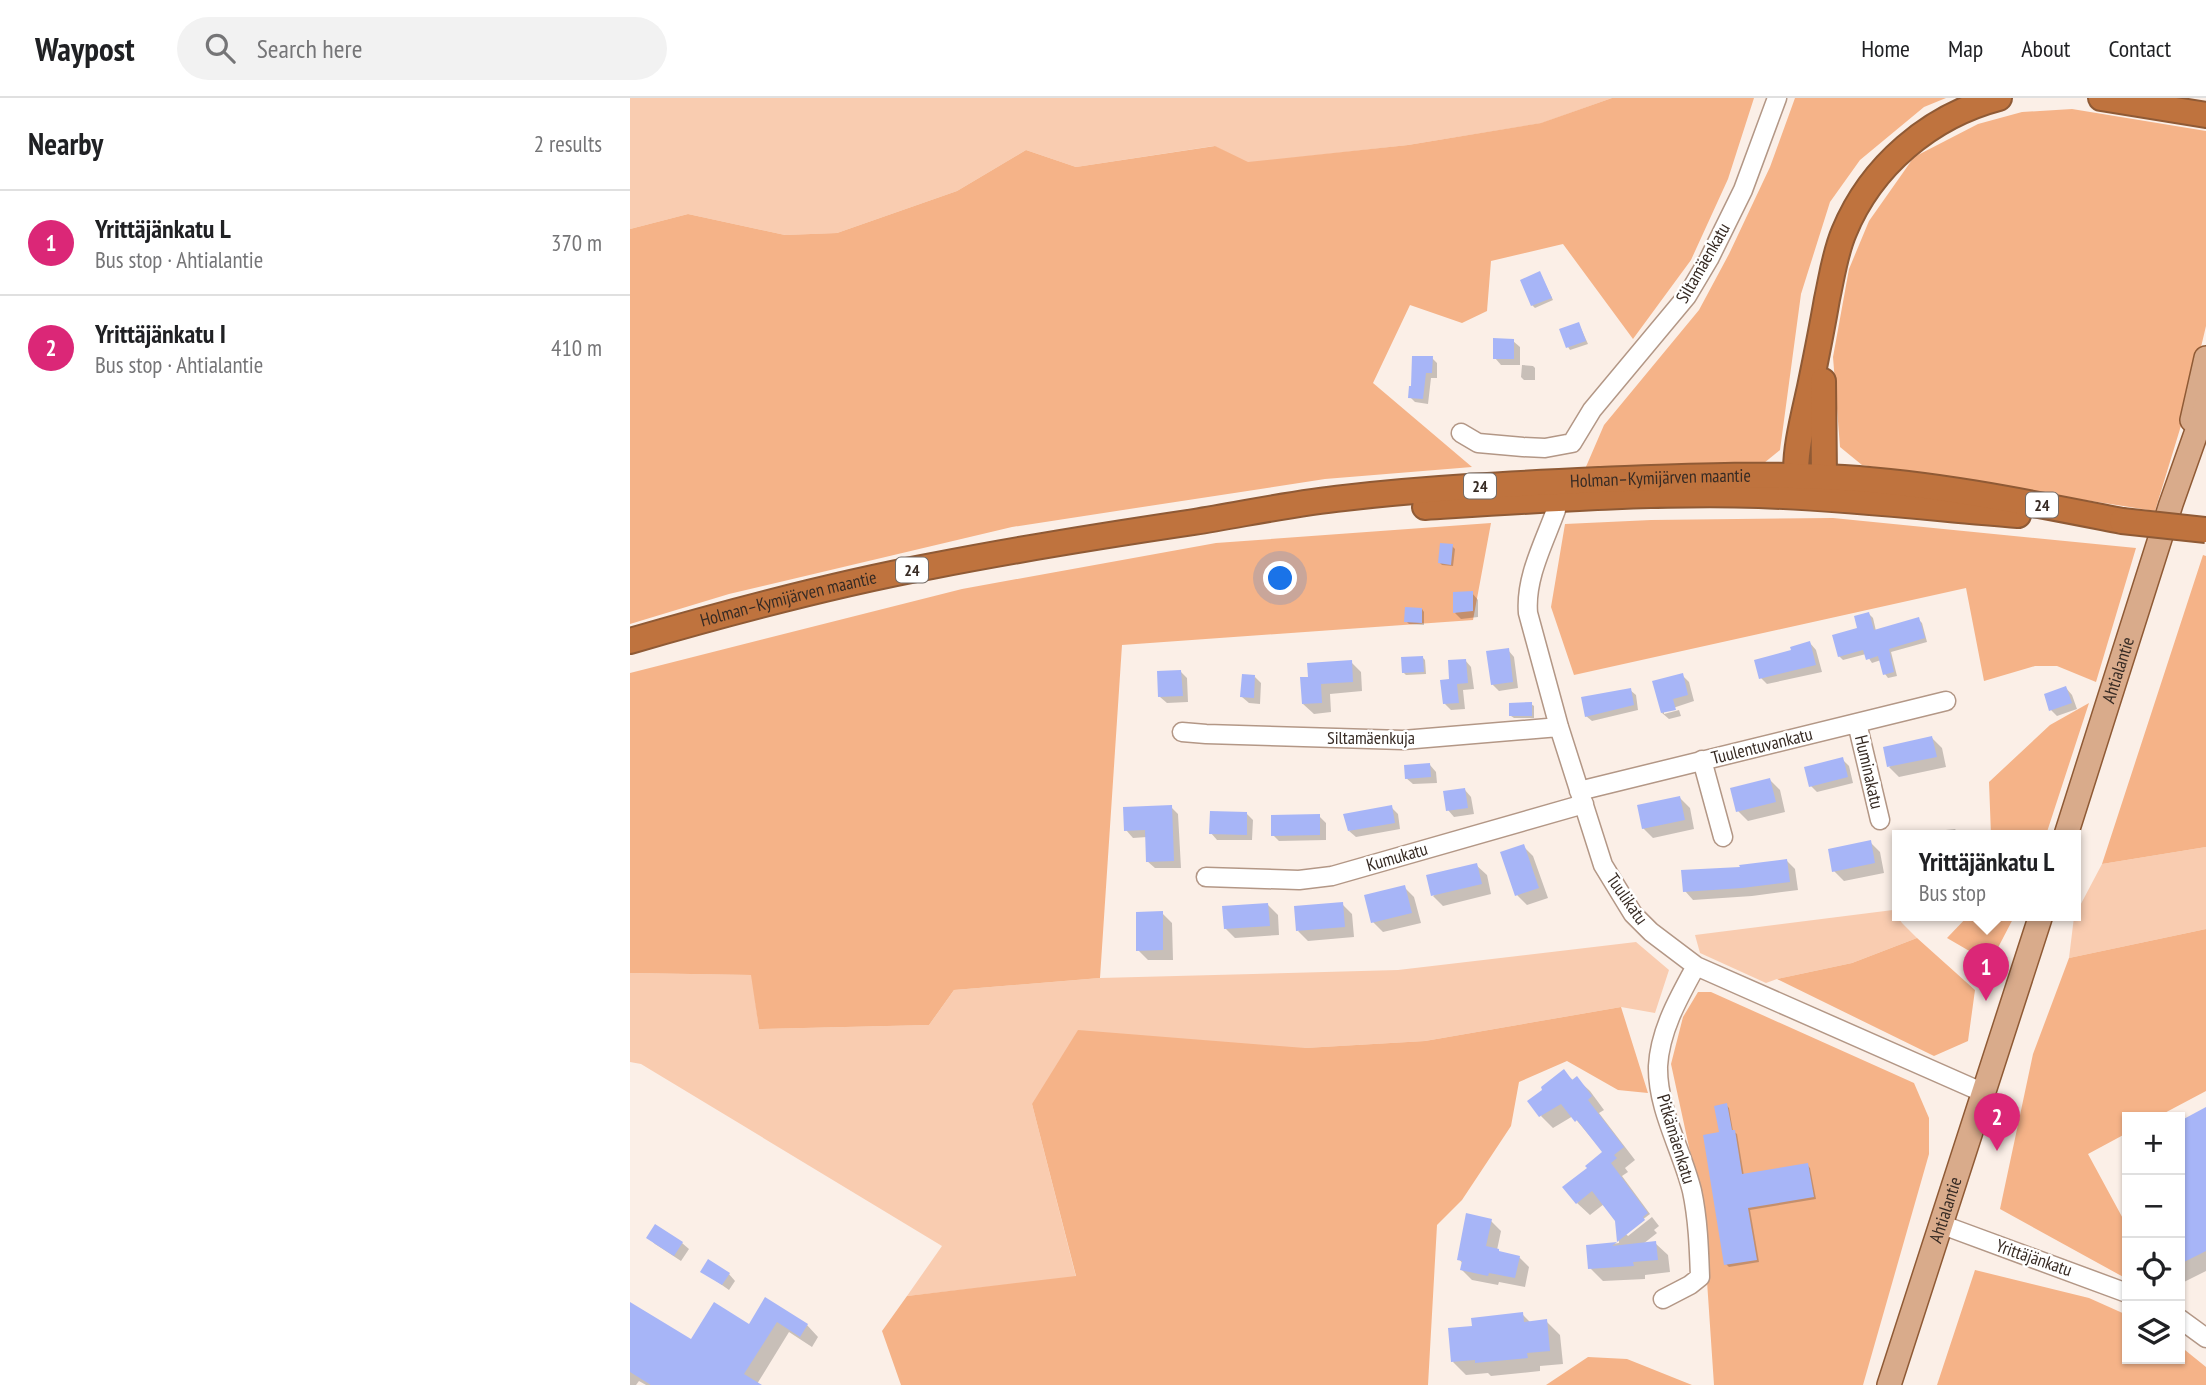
<!DOCTYPE html>
<meta charset="utf-8">
<style>
:root{--surface:#fff;--page:#f2f2f2;--text:#202124;--muted:#757577;--line:#e0e0e0;--accent:#db2777}
body{margin:0;font-family:"PT Sans Narrow",sans-serif;background:var(--page);color:var(--text)}
.controls{position:absolute;right:21px;bottom:21px;display:grid;overflow:hidden;border-radius:0px;box-shadow:0 2px 5px #0004}
.controls button{width:63px;height:63px;display:grid;place-items:center;padding:0;border:0;border-bottom:2px solid var(--line);background:var(--surface);color:var(--text);font:35px sans-serif}
.you{position:absolute;left:651px;top:481px;width:24px;height:24px;margin:-18px;border:5px solid #fff;border-radius:50%;background:#1a73e8;box-shadow:0 0 0 10px #1a73e833}
.badge{display:grid;place-items:center;width:46px;height:46px;border-radius:50%;background:var(--accent);color:#fff;font-size:23px;font-weight:700}
.pin{position:absolute;translate:-50% -58px;filter:drop-shadow(0 2px 4px #0008)}
.pin::after{content:'';position:absolute;top:37px;width:24px;height:21px;background:inherit;clip-path:polygon(0 0,100% 0,50% 100%)}
.popup{position:absolute;left:1262px;top:732px;width:189px;height:91px;box-sizing:border-box;display:grid;place-content:center;border-radius:0px;background:var(--surface);filter:drop-shadow(0 2px 5px #0005);font-size:23px;white-space:nowrap;color:var(--muted)}
.popup b{font-size:26px;color:var(--text)}
.popup::after{content:'';position:absolute;left:50%;top:100%;margin-left:-14px;border:14px solid transparent;border-top-color:var(--surface)}
.list{margin:0;padding:0;list-style:none}
h2{display:flex;justify-content:space-between;align-items:center;height:91px;margin:0;padding:0 28px;font-size:30px}
h2 small{font-size:23px;font-weight:400;color:var(--muted)}
.list li{display:grid;grid-template-columns:46px 1fr auto;gap:21px;align-items:center;box-sizing:border-box;height:105px;padding:0 28px;border-top:2px solid var(--line)}
.list b{display:block;font-size:26px;white-space:nowrap}
.list p{margin:0;font-size:23px;white-space:nowrap;color:var(--muted)}
.list em{font-size:23px;font-style:normal;color:var(--muted)}
.icon{flex:none;width:38px;height:38px;fill:none;stroke:currentColor;stroke-width:2;stroke-linecap:round;stroke-linejoin:round}
.map{position:relative;flex:none;width:1576px;height:1287px;overflow:hidden}
header{display:flex;align-items:center;gap:42px;box-sizing:border-box;height:98px;padding:0 35px;background:var(--surface);border-bottom:2px solid var(--line)}
header strong{font-size:33px}
nav{display:flex;gap:38px;margin-inline-start:auto;font-size:24px}
.search{width:490px;height:63px;background:var(--page);display:flex;align-items:center;gap:18px;box-sizing:border-box;padding:0 24px;border-radius:38px;color:var(--muted);font-size:26px}
main{display:flex}
aside{flex:1;background:var(--surface)}
.map>svg:first-child{display:block}
.green{fill:#f9ccb0}
.forest{fill:#f5b388}
.shadow{fill:#0003}
.building{fill:#a7b5f7}
.lines{fill:none;stroke-linecap:round;stroke-linejoin:round}
.minor-casing{stroke:#b39786;stroke-width:21}
.major-casing{stroke:#8f5a35;stroke-width:26}
.highway-casing{stroke:#8f5a35;stroke-width:28}
.minor{stroke:#fff;stroke-width:18}
.major{stroke:#d9ab8b;stroke-width:23}
.highway{stroke:#bf733e;stroke-width:24}
.highway-bridge-casing{stroke:#8f5a35;stroke-width:28;stroke-linecap:butt}
.highway-bridge{stroke:#bf733e;stroke-width:24}
.labels{text-anchor:middle;stroke-width:5;stroke-linejoin:round;paint-order:stroke}
.shield{fill:#fff;stroke:#736b66;stroke-width:2}
.shield-label{font-size:16px;font-weight:bold;fill:#372b24}
.street-label{font-size:18px;fill:#372b24;stroke:#fff}
</style>
<header>
<strong>Waypost</strong>
<div class="search"><svg class="icon" aria-label="search" viewBox="0 0 24 24"><circle cx="10" cy="10" r="6"/><path d="M15 15l6 6"/></svg>Search here</div>
<nav><a>Home</a><a>Map</a><a>About</a><a>Contact</a></nav>
</header>
<main>
<aside>
<h2>Nearby<small>2 results</small></h2>
<ul class="list">
<li><span class="badge">1</span><div><b>Yrittäjänkatu L</b><p>Bus stop · Ahtialantie</p></div><em>370 m</em></li>
<li><span class="badge">2</span><div><b>Yrittäjänkatu I</b><p>Bus stop · Ahtialantie</p></div><em>410 m</em></li>
</ul>
</aside>
<div class="map">
<svg width="1576" height="1287" viewBox="0 0 1576 1287">
<rect width="100%" height="100%" fill="#fbefe7"/>
<path class="green" d="M0 0H982L912 25 778 47 618 65 584 48 446 69 396 52 327 93 207 135 155 137 58 116 0 131Z
M1576 749V831L1439 860 1444 819 1472 766Z
M1263 812 1272 825 1287 840 1222 865 1147 881 1136 885 1070 855 1065 837Z
M1006 844 1039 872 1025 915 991 909 795 943 675 950 402 1006 446 1179 277 1198 312 1148 11 966 0 964V875L122 877 129 931 299 927 324 892 470 880 768 872Z"/>
<path class="forest" d="M982 0H1124L1098 81 1061 162 1003 241 933 146 861 163 857 213 832 225 780 207 743 285 842 369 695 381 382 429 99 496 0 526V131L58 116 155 137 207 135 327 93 396 52 446 69 585 48 618 64 778 47 911 25Z
M1165 0H1316L1294 9 1230 62 1200 104 1171 196 1150 352 1134 365 952 378 974 327 1069 212 1099 156 1140 69Z
M1442 11 1576 33V228L1557 308 1525 413 1232 367 1210 349 1203 259 1219 171 1239 123 1284 59 1348 26 1392 14Z
M1203 420 1506 450 1466 584 1427 568H1405L1354 583 1336 490 944 577 921 509 935 426 1021 422Z
M861 425 843 522 492 547 470 880 324 892 299 927 129 931 121 877 0 875V575L332 491 586 445Z
M1573 457 1576 458V749L1472 766Z
M1459 605 1416 737H1361L1359 684 1420 627Z
M1339 817H1385L1360 865 1317 840Z
M1576 831V993L1527 1019H1497V1035L1458 1056 1497 1128V1181L1370 1111 1403 956 1439 860Z
M1287 840 1345 892 1338 943 1304 958 1147 881 1222 865Z
M1068 894H1081L1284 985 1299 1020V1056L1233 1287H1084L1072 1109 1041 966 1053 919Z
M991 909 1018 995 988 992 937 963 889 984 881 1028 832 1102 807 1127 798 1287H271L252 1233 277 1198 446 1178 402 1006 448 932 675 950 795 943Z
M1345 1172 1459 1200 1497 1217V1261H1550V1248L1576 1269V1287H1307Z
M958 1259 997 1261 1062 1287H916Z"/>
<path class="shadow" d="M910 175 923 202 905 210 902 207Z
M949 226 958 246 940 252 938 249Z
M883 243 890 249V267H871L865 260Z
M802 260 807 265V280H801L798 306 785 304 780 299Z
M892 267 903 268 905 270V282H894L891 279Z
M822 448 825 451 823 468 812 467 810 465Z
M842 495 848 502V519L831 521 825 515Z
M792 511 794 514V527L779 526 776 523Z
M1239 516 1243 520 1246 533 1288 521 1292 525 1297 544 1261 554 1267 578 1258 580 1255 576 1251 562 1242 565 1236 556 1213 562 1209 558Z
M1180 545 1186 552 1192 574 1137 586 1131 580 1163 554Z
M878 552 884 559 888 590 869 593 862 586Z
M793 560 795 562 796 576 776 577 773 574Z
M835 562 841 569 844 591 833 592 835 611 821 612 815 606 821 582Z
M721 564 731 574 732 593 700 596 701 614 684 616 673 606 680 580Z
M551 574 557 580 558 604 537 605 530 599Z
M1052 577 1059 584 1064 603 1034 613V616L1049 612 1051 618 1039 621 1032 615Z
M625 579 631 585 630 606 619 605 612 599Z
M1436 590 1442 597 1447 611 1427 618 1421 612Z
M1000 592 1006 597 1008 612 962 623 956 618Z
M901 606 904 608V620H884L881 618Z
M1302 640 1312 650 1316 669 1269 679 1259 669Z
M1212 661 1219 668 1223 685 1187 694 1181 688Z
M800 667 806 674 807 685 783 686 776 680Z
M1140 682 1150 692 1155 714 1118 723 1108 713Z
M835 692 841 699 844 716 824 719 818 712Z
M1050 700 1060 710 1064 731 1023 740 1013 730Z
M541 709 548 716 551 770H525L517 763V739L503 740 496 732Z
M761 709 768 716 770 731 726 739 719 733Z
M616 715 623 722 622 742H587L581 735Z
M689 718 696 725V742L649 743 643 737Z
M1325 731 1330 737H1278V736Z
M1240 744 1250 754 1254 775 1214 783 1204 773Z
M893 748 903 758 918 800 897 807 887 797Z
M1157 763 1165 771 1168 792 1122 798 1063 802 1055 793 1085 773Z
M846 767 857 777 861 796 813 808 803 798Z
M774 789 784 799 791 825 753 834 743 824Z
M712 806 722 816 724 839 678 843 668 833Z
M638 807 648 817 649 837 605 840 595 830Z
M532 815 542 825 543 862H518L508 852Z
M934 974 944 983 947 981 960 993 974 1012 969 1015 1005 1062 995 1070 998 1074 992 1078 1020 1116 995 1135 998 1138 1022 1119 1029 1128 1024 1132 1027 1135 1013 1146 1025 1145 1038 1157 1040 1174 1015 1177V1181L973 1183 960 1170 958 1149 989 1145 987 1122 974 1106 960 1117 947 1105 959 1070 974 1055 943 1018 923 1030 911 1018Z
M1096 1007 1099 1010 1103 1033 1107 1036 1114 1078 1177 1067 1180 1070 1186 1101 1120 1112 1129 1164 1099 1169 1096 1166 1092 1036Z
M1576 1011V1173L1550 1186V1025Z
M861 1123 871 1133 867 1152 872 1156 889 1159 899 1169 895 1189 869 1184 868 1187 842 1182 832 1172 833 1166 829 1161Z
M19 1140 52 1145 59 1151 51 1163 25 1146Z
M72 1173 99 1176 105 1183 99 1192Z
M136 1202 177 1227 188 1239 182 1249 159 1234 127 1286 129 1287H16L9 1283 6 1287H0V1206L62 1244 119 1228Z
M892 1216 901 1225 916 1223 930 1237 933 1266 910 1268V1273L861 1278 858 1275 836 1277 823 1264 844 1229Z"/>
<path class="building" d="M910 173 922 200 901 208 890 182Z
M949 224 956 243 936 250 929 231Z
M863 240 884 241V261H863Z
M782 258H803L802 275H796L793 301 778 300 779 288H781Z
M810 445 823 446 821 467 808 465Z
M843 493V513L823 515V494Z
M775 509 792 510V525L774 524Z
M1239 514 1244 532 1289 519 1295 540 1259 551 1264 574 1253 577 1248 558 1236 562 1233 552 1208 559 1202 537 1227 530 1224 518Z
M1180 543 1186 567 1129 581 1124 562 1161 552 1160 549Z
M879 550 883 584 861 587 856 553Z
M793 558 794 574 772 575 771 559Z
M836 561 838 585 827 586 829 605 813 606 810 582 819 581 818 562Z
M722 562 723 584 691 586 692 605 672 606 670 579H678L677 565Z
M551 572 553 598 528 599 527 573Z
M1053 575 1058 597 1043 601 1046 612 1031 615 1022 583Z
M612 576 625 577 624 600 610 599Z
M1436 588 1442 605 1419 613 1414 596Z
M1001 590 1004 607 955 619 951 599Z
M902 604V618H879V605Z
M1302 638 1307 659 1257 669 1253 649Z
M1213 659 1218 679 1179 689 1174 669Z
M800 665 801 679 775 681 774 667Z
M1140 680 1146 704 1106 714 1100 690Z
M835 690 838 710 816 713 813 693Z
M1050 698 1055 722 1012 731 1007 707Z
M542 707 544 763 516 764 515 732 494 733 493 709Z
M762 707 765 725 718 733 713 716Z
M580 713 617 714V737L579 736Z
M690 716V737L641 738V717Z
M1241 742 1245 765 1202 774 1198 751Z
M894 746 909 790 885 798 870 754Z
M1157 761 1160 784 1112 790 1053 794 1051 772 1110 769 1109 767Z
M847 765 852 786 801 798 796 777Z
M775 787 782 815 741 825 734 797Z
M713 804 715 829 666 833 664 808Z
M638 805 640 828 594 831 592 808Z
M533 813V852L506 853V814Z
M934 971 942 982 947 978 962 998 958 1002 994 1049 984 1057 987 1060 981 1065 1018 1115 1013 1119 1015 1122 982 1148 1026 1143 1028 1162 1003 1164 1004 1168 958 1171 956 1147 987 1144 985 1123 962 1093 946 1106 932 1089 957 1070 955 1068 972 1054 947 1022 945 1024 931 1006 909 1019 897 1003 912 992 911 989Z
M1097 1005 1102 1032H1105L1112 1076 1178 1065 1184 1099 1118 1110 1127 1162 1094 1167 1073 1037 1089 1034 1084 1008Z
M1576 1009V1153L1550 1166V1023Z
M836 1115 862 1121 856 1148 869 1151V1153L890 1158 885 1180 859 1175 858 1178 830 1172 832 1163 827 1162Z
M25 1126 53 1144 44 1158 16 1140Z
M78 1161 100 1175 92 1187 70 1174Z
M135 1199 178 1226 170 1239 147 1224 114 1276 132 1287H21L0 1274V1204L61 1241 84 1204 119 1226Z
M893 1214 894 1224 917 1221 920 1253 897 1255 898 1260 845 1265V1262L821 1264 818 1230 842 1228 841 1220Z"/>
<g class="lines">
<g class="minor-casing">
<path id="minor" d="M831 335 848 345 893 349 915 350 942 345 962 312 1057 198 1079 161 1113 92 1147 0
M926 412C914 445 895 480 898 515L929 629 973 767 1003 816 1021 834 1066 868 1354 995
M1227 625 1250 722
M552 634 576 636 773 642 929 629
M1072 662 1093 739
M949 693 1316 603
M576 779 669 782 702 778 954 706
M1310 1126 1497 1195
M1033 1201 1060 1187 1070 1179C1069 1151 1068 1121 1062 1093 1052 1052 1027 1011 1028 968 1030 932 1049 899 1066 868
M1550 1221 1576 1240"/>
</g>
<g class="major-casing">
<g id="major">
<path d="M1562 322 1576 260"/>
<path id="s1" d="M1436 737 1541 406 1576 307"/>
<path id="s2" d="M1259 1287 1411 817"/>
</g>
</g>
<g class="highway-casing">
<g id="highway">
<path d="M1471 0 1576 17"/>
<path d="M1174 393C1172 389 1168 384 1167 379 1163 358 1175 312 1180 289 1186 260 1192 230 1197 201 1202 178 1205 155 1214 134 1241 68 1300 18 1369 0"/>
<path d="M1189 393 1194 379 1193 283"/>
<path d="M795 409C906 402 1018 394 1129 397 1216 400 1302 410 1388 417"/>
<path id="s3" d="M0 543C100 514 200 487 302 468 389 451 476 437 564 424 614 416 664 405 714 400 800 390 886 386 971 382 1052 379 1133 375 1214 380 1308 386 1400 405 1492 423"/>
</g>
</g>
<use href="#minor" class="minor"/>
<use href="#major" class="major"/>
<use href="#highway" class="highway"/>
<g class="highway-bridge-casing">
<path id="highway-bridge" d="M1492 423 1576 432"/>
</g>
<use href="#highway-bridge" class="highway-bridge"/>
</g>
<g class="labels">
<g class="shield">
<rect x="834" y="375.5" width="32" height="25" rx="5"/>
<rect x="1396" y="394.5" width="32" height="25" rx="5"/>
<rect x="266" y="459.5" width="32" height="25" rx="5"/>
</g>
<g class="shield-label">
<text x="850" y="394">24</text>
<text x="1412" y="413">24</text>
<text x="282" y="478">24</text>
</g>
<g class="street-label">
<text transform="translate(1073 165) rotate(-60)" y="6">Siltamäenkatu</text>
<text dy="6" stroke="none"><textPath href="#s3" startOffset="1046">Holman–Kymijärven maantie</textPath></text>
<text dy="6" stroke="none"><textPath href="#s3" startOffset="164">Holman–Kymijärven maantie</textPath></text>
<text dy="6" stroke="none"><textPath href="#s1" startOffset="173">Ahtialantie</textPath></text>
<text x="741" y="646">Siltamäenkuja</text>
<text transform="translate(1132 648) rotate(-14)" y="6">Tuulentuvankatu</text>
<text transform="translate(1239 674) rotate(77)" y="6">Huminakatu</text>
<text transform="translate(767 759) rotate(-16)" y="6">Kumukatu</text>
<text transform="translate(997 801) rotate(55)" y="6">Tuulikatu</text>
<text transform="translate(1046 1041) rotate(73)" y="6">Pitkämäenkatu</text>
<text dy="6" stroke="none"><textPath href="#s2" startOffset="184">Ahtialantie</textPath></text>
<text transform="translate(1404 1160) rotate(19)" y="6">Yrittäjänkatu</text>
</g>
</g>
</svg>
<div class="controls">
<button>+</button>
<button>−</button>
<button><svg class="icon" aria-label="locate" viewBox="0 0 24 24"><circle cx="12" cy="12" r="6"/><path d="M12 2v4M12 18v4M2 12h4M18 12h4"/></svg></button>
<button><svg class="icon" aria-label="layers" viewBox="0 0 24 24"><path d="M12 4l9 5-9 5-9-5zM3 14l9 5 9-5"/></svg></button>
</div>
<div class="you"></div>
<div class="pin badge" style="left:1356px;top:903px">1</div>
<div class="popup"><b>Yrittäjänkatu L</b>Bus stop</div>
<div class="pin badge" style="left:1367px;top:1053px">2</div>
</div>
</main>
